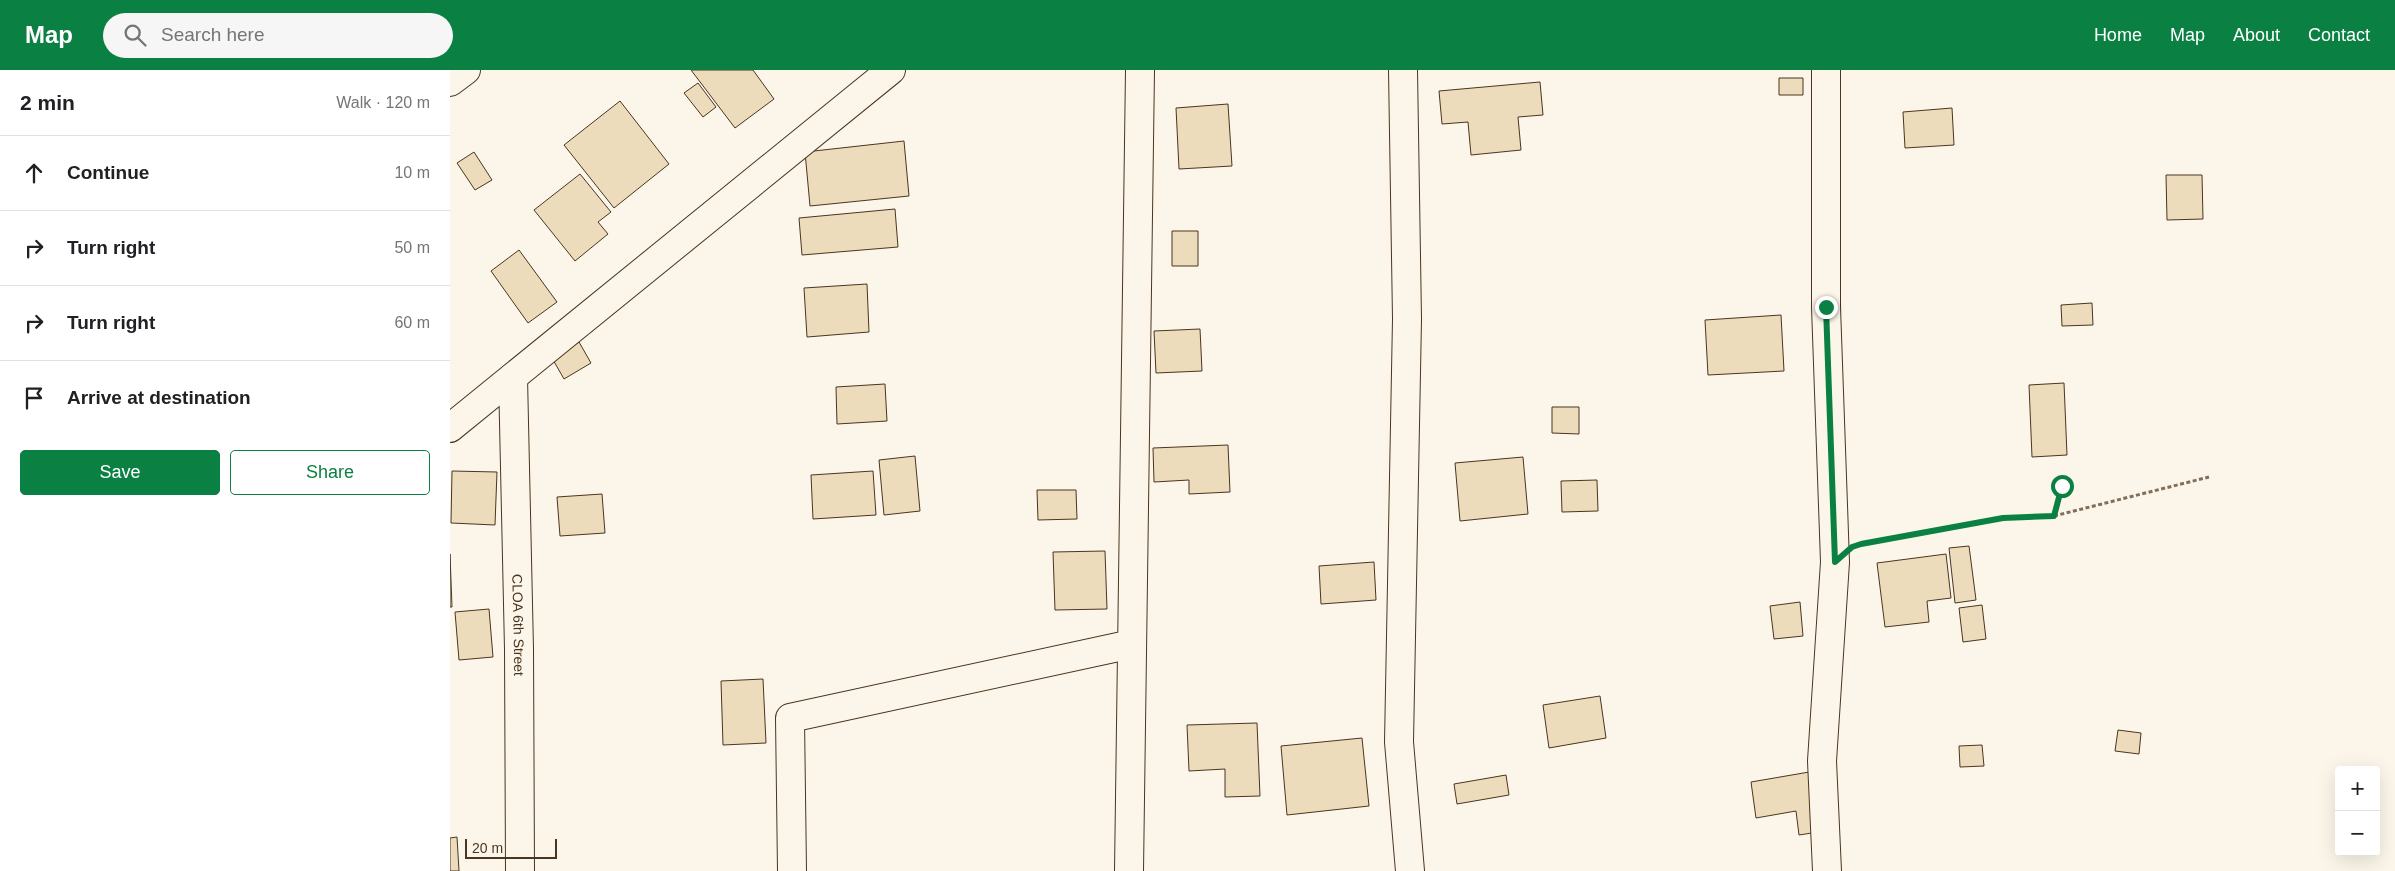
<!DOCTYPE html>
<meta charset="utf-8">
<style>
:root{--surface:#fff;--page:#f6f6f6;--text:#202124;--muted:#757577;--line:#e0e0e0;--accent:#0b8043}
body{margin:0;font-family:Arial,sans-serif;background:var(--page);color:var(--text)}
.controls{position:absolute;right:15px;bottom:15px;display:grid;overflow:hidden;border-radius:5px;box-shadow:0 5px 20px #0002}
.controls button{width:45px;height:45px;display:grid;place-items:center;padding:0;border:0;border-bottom:1px solid var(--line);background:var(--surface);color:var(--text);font:25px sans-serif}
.scale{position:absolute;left:15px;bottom:12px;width:92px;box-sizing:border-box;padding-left:5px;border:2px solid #4a3520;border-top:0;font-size:14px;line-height:18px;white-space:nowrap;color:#4a3520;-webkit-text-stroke:4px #fbf6e9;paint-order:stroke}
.stop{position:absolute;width:15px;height:15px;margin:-11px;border:4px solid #0b8043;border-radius:50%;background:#fff}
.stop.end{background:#0b8043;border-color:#fff;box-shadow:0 1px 5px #0008}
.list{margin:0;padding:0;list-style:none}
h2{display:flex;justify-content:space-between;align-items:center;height:65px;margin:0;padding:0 20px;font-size:21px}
h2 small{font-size:16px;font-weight:400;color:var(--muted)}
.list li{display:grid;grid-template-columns:32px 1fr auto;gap:15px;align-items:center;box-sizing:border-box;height:75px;padding:0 20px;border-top:1px solid var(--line)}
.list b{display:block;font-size:19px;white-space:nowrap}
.list em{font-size:16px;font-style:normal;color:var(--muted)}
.actions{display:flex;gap:10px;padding:15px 20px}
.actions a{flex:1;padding:11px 0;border:1px solid var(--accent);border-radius:5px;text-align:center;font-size:18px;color:var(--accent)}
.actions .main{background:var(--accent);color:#fff}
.icon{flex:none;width:28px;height:28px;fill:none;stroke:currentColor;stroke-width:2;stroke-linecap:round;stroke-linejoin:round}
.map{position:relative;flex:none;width:1945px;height:801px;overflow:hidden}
header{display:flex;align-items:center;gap:30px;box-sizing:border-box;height:70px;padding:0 25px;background:var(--accent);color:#fff}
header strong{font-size:24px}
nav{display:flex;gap:28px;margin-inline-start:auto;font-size:18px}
.search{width:350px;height:45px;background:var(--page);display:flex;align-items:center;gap:12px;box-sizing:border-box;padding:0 18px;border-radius:28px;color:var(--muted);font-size:19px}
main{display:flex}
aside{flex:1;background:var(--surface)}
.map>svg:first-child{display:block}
.building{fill:#ecdcbc;stroke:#4a3520}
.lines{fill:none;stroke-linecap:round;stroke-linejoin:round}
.minor-casing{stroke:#4a3520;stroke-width:30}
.path{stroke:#7f6f5c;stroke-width:3;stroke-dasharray:4 2.5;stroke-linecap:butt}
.minor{stroke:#fbf6e9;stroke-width:28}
.route{stroke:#0b8043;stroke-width:6}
.labels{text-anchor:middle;stroke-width:4;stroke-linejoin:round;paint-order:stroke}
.street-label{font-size:14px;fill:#4a3520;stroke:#fbf6e9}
</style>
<header>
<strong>Map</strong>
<div class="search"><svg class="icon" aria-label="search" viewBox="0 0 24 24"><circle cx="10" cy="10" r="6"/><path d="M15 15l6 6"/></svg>Search here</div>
<nav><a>Home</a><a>Map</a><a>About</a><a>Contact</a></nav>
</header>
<main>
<aside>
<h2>2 min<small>Walk · 120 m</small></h2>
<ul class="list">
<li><svg class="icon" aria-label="ahead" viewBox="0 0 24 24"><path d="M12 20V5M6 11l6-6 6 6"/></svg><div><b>Continue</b></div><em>10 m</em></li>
<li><svg class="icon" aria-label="right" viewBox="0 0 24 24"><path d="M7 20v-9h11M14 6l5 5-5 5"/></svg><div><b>Turn right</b></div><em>50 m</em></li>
<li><svg class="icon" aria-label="right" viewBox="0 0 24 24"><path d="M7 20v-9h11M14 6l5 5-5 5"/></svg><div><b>Turn right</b></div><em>60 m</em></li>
<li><svg class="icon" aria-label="arrive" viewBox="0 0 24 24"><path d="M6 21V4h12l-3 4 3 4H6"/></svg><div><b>Arrive at destination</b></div></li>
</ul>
<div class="actions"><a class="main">Save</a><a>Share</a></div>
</aside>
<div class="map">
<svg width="1945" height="801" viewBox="0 0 1945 801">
<rect width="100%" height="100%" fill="#fbf6e9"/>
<path class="building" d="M241 0H303L324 29 285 58Z
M1329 8H1353V25H1329Z
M1090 12 1093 45 1068 47 1071 80 1021 85 1018 52 992 54 989 21Z
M248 13 266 37 253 47 234 23Z
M170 31 219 94 164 138 114 75Z
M778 34 782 96 729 99 726 38Z
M1502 38 1504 75 1455 78 1453 42Z
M454 71 459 126 360 136 355 82Z
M24 82 42 110 25 120 7 93Z
M130 104 161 142 148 152 158 164 125 191 84 140Z
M1716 105H1752L1753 149 1717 150Z
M445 139 448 177 352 185 349 148Z
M722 161H748V196H722Z
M69 180 107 232 78 253 41 201Z
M417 214 419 262 357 267 354 218Z
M1642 233 1643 255 1612 256 1611 235Z
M1331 245 1334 301 1258 305 1255 250Z
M750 259 752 301 706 303 704 261Z
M129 272 141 293 114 309 102 288Z
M1614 313 1617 385 1582 387 1579 315Z
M435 314 437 351 387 354 386 317Z
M1102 337H1129V364L1102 363Z
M778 375 780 422 739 424V410L704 412 703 378Z
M465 386 470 441 434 445 429 390Z
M1073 387 1078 444 1010 451 1005 393Z
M2 401 47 402 45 455 1 453Z
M423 401 426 445 363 449 361 405Z
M1147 410 1148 441 1112 442 1111 411Z
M587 420H626L627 449 588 450Z
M152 424 155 463 110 466 107 427Z
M1519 476 1526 530 1505 533 1499 478Z
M655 481 657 539 605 540 603 482Z
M0 484 2 537H0Z
M1496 484 1501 528 1477 531 1479 552 1435 557 1427 493Z
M924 492 926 530 871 534 869 496Z
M1350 532 1353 566 1324 569 1320 536Z
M1532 535 1536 569 1513 572 1509 538Z
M39 539 43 587 9 590 5 542Z
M313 609 316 673 273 675 271 611Z
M1150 626 1156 668 1099 678 1093 635Z
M807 653 810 726 775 727V699L739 701 737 655Z
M1668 660 1691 663 1689 684 1665 681Z
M912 668 919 736 837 745 831 676Z
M1532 675 1534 696 1510 697 1509 676Z
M1365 701 1375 761 1349 765 1346 741 1306 748 1301 712Z
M1056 705 1059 725 1007 734 1004 714Z
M7 767 9 801H0V768Z"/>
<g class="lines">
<g class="minor-casing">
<g id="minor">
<path d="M953 0 957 249 949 672 960 801"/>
<path d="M1376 0V237L1385 492 1372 691 1377 801"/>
<path d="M0 12 16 0"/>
<path id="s1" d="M63 307 69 579 70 801"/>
<path d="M0 358 441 0"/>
<path d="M342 801 340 648 682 574"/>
<path d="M679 801 690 0"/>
</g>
</g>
<path class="path" d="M1604 446 1759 407
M1414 473 1553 448 1604 446 1612 416"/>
<use href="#minor" class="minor"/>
</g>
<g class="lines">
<path class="route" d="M1376 237 1385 492 1402 477 1411 474 1553 448 1604 446 1612 416"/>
</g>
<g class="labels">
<g class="street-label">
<text dy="5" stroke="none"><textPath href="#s1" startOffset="248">CLOA 6th Street</textPath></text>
</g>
</g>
</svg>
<div class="controls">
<button>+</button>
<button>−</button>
</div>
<div class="scale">20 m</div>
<div class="stop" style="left:1612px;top:416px"></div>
<div class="stop end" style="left:1376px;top:237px"></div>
</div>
</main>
